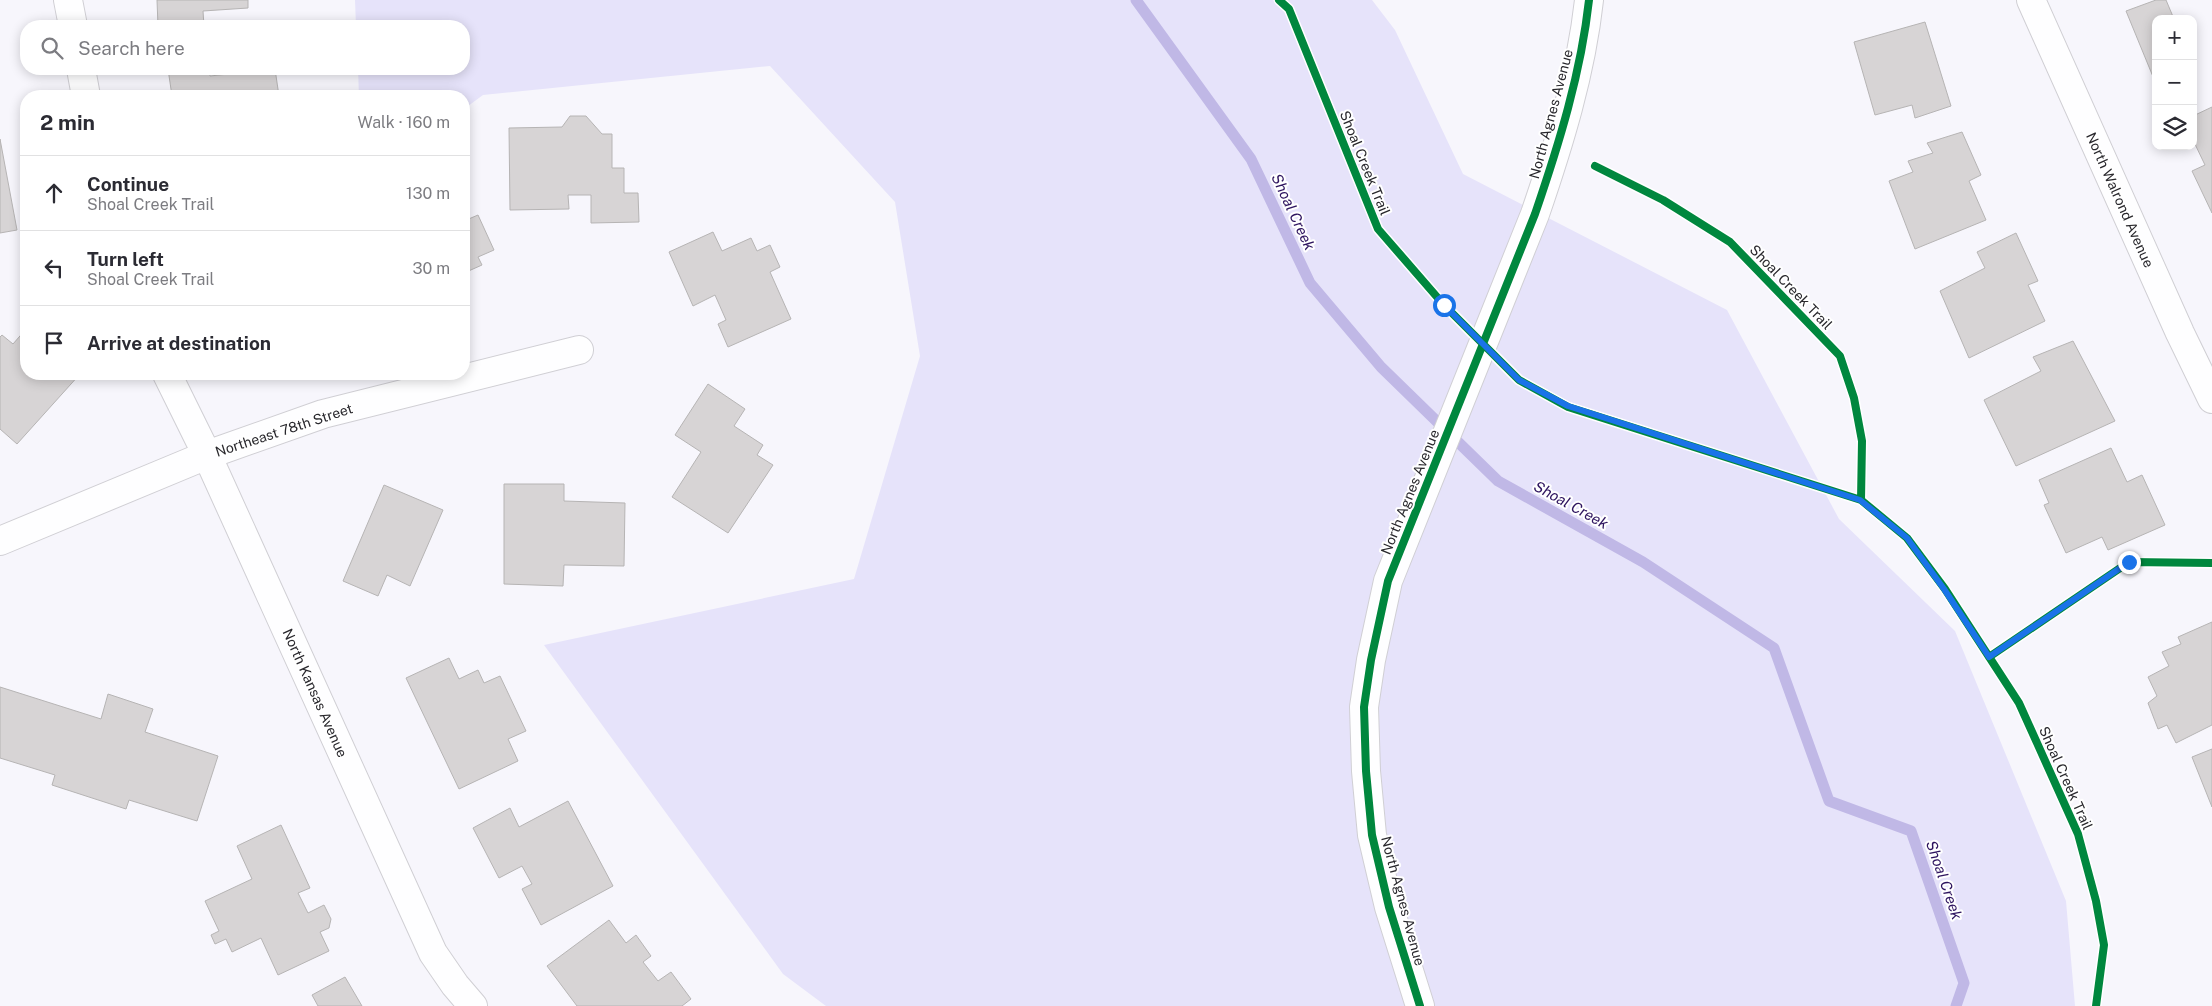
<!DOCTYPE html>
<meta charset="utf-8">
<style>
:root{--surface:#fff;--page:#f7f7f7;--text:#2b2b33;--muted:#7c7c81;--line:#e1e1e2}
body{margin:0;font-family:"Public Sans",sans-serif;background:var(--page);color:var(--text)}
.controls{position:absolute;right:15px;top:15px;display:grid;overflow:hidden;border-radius:10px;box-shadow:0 2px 12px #0003}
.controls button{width:45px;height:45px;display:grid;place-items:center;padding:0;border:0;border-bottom:1px solid var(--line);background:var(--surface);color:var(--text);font:25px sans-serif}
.stop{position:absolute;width:15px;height:15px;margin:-11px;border:4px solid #1a73e8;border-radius:50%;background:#fff}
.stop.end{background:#1a73e8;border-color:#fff;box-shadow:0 1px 5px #0008}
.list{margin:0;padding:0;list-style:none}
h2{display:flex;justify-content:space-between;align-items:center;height:65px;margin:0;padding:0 20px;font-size:21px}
h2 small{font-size:16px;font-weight:400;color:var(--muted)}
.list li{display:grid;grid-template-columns:32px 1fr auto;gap:15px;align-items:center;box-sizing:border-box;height:75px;padding:0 20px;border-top:1px solid var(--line)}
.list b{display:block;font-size:19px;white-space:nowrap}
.list p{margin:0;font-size:16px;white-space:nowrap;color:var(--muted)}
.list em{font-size:16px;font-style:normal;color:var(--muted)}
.icon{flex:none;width:28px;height:28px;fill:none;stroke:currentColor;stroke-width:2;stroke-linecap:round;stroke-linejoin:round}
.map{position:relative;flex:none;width:2212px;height:1006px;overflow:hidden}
.search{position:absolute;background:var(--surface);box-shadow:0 2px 12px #0003;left:20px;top:20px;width:450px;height:55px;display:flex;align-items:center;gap:12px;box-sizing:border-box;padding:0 18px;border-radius:20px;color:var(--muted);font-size:19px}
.panel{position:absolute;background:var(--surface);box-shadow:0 2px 12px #0003;left:20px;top:90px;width:450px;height:290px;border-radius:20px}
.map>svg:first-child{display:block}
.green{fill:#e6e3fa}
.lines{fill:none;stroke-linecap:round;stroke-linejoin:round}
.stream{stroke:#c0b8e6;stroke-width:11}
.building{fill:#d7d4d5;stroke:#b6b4b4}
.minor-casing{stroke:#d0cfd4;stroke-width:30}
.tertiary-casing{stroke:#d0cfd4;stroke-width:30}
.minor{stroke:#fefeff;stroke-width:28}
.tertiary{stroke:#fefeff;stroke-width:28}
.cycleway-casing{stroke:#fff;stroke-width:11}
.cycleway{stroke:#00873e;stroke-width:8}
.route{stroke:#1a73e8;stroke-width:6}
.labels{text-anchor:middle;stroke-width:4;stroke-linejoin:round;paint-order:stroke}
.street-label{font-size:14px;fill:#29282d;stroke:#fff}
.water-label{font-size:15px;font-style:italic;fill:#2e145f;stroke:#fff}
</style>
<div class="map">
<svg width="2212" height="1006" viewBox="0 0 2212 1006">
<rect width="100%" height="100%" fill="#f7f6fc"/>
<path class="green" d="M355 0H1372L1395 30 1463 174 1727 310 1839 519 1955 631 2066 901 2075 1006H826L783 974 544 645 854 579 920 356 895 202 770 66 483 95 464 109V96H359L358 69H464V26H356Z"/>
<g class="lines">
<path class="stream" d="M1136 0 1251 159 1310 283 1381 367 1498 481 1643 562 1774 648 1829 801 1911 831 1964 983 1956 1006"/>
</g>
<path class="building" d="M157 0H248V8L203 11 204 26H158Z
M2156 0H2166L2174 19H2156V84L2126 11Z
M1925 22 1951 106 1915 118 1912 105 1875 115 1854 42Z
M168 69H209L210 76 275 69 279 96H172Z
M2212 107V213L2192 171 2205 165 2193 140V116Z
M570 116H586L602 134H612V168H624V193H638L639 222 591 223V195H568L569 209 510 210 509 128 562 127Z
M1962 132 1981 175 1969 181 1986 220 1915 249 1889 181 1913 172 1908 161 1933 153 1927 143Z
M0 139 17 230 0 233Z
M478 215 494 250 478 257 482 265 464 273V221Z
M713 232 722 251 751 238 757 251 770 245 780 267 770 272 791 319 728 347 718 324 726 320 715 295 693 306 669 252Z
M2016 233 2038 281 2028 285 2045 321 1969 358 1940 291 1985 268 1977 252Z
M26 329V374H80L17 444 0 429V337L2 335 13 344Z
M2073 341 2115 421 2016 466 1984 400 2041 371 2033 357Z
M708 384 745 409 734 426 763 445 757 455 773 465 728 533 672 497 701 452 675 435Z
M2111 448 2127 482 2142 475 2165 525 2108 550 2102 537 2066 553 2044 505 2049 503 2039 480Z
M504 484H564V501L625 503 624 566 564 565 563 586 504 584Z
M384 485 443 510 410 586 387 575 378 596 343 581Z
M2212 622V725L2176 743 2167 725 2158 729 2148 703 2157 696 2148 677 2169 666 2162 652 2181 644 2178 637Z
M449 658 459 679 478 670 484 683 500 676 526 731 508 739 518 761 459 789 406 678Z
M0 687 101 719 108 694 153 709 145 732 218 756 197 821 129 800 126 809 52 785 55 775 0 758Z
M2212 749V807L2192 757Z
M568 801 613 886 541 925 522 889 532 884 522 866 499 878 473 828 510 808 519 827Z
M281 825 310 888 298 893 308 913 324 905 331 919 329 928 320 932 329 951 278 975 261 938 232 952 226 939 215 944 211 935 219 931 205 901 252 879 237 846Z
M609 920 626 943 636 935 651 956 643 962 658 981 671 972 691 999 682 1006H577L547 966Z
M345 977 362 1006H318L312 995Z"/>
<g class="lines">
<g class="minor-casing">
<path id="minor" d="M68 0 73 26
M2031 0 2180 333 2212 399
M81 69 86 96
M167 374 207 455 433 953 455 985 473 1006
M0 541 207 455 323 414 579 350"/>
</g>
<g class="tertiary-casing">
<path id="tertiary" d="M1420 1006 1389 907 1372 835 1366 771 1364 707 1371 660 1388 581 1535 214C1559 144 1581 73 1589 0"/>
</g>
<use href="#minor" class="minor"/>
<use href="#tertiary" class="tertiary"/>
<g class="cycleway-casing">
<path id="cycleway" d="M1279 0 1289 9 1378 229 1444 305 1519 380 1568 407 1861 500 1907 538 1945 589 2019 703 2078 834 2096 901 2104 945 2096 1006
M1595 166 1663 200 1730 242 1840 356 1854 398 1862 441 1861 500
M1989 657 2129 562 2212 563
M1420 1006 1389 907 1372 835 1366 771 1364 707 1371 660 1388 581 1535 214C1559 144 1581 73 1589 0"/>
</g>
<use href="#cycleway" class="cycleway"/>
</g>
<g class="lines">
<path class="route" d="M1444 305 1519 380 1568 406 1860 500 1907 538 1944 589 1989 657 2129 562"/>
</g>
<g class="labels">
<g class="street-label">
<text transform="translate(1551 114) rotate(-75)" y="5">North Agnes Avenue</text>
<text transform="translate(1365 163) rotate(68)" y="5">Shoal Creek Trail</text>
<text transform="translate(2120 200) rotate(66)" y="5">North Walrond Avenue</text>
<text transform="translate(1791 287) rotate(46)" y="5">Shoal Creek Trail</text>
<text transform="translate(284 430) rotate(-18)" y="5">Northeast 78th Street</text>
<text transform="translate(1410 492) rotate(-68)" y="5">North Agnes Avenue</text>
<text transform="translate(315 693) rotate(66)" y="5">North Kansas Avenue</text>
<text transform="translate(2066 778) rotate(66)" y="5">Shoal Creek Trail</text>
<text transform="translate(1403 901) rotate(75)" y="5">North Agnes Avenue</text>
</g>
<g class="water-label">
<text transform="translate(1293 212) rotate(65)" y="5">Shoal Creek</text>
<text transform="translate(1571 505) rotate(29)" y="5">Shoal Creek</text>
<text transform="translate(1944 880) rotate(71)" y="5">Shoal Creek</text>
</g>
</g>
</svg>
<div class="controls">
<button>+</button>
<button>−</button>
<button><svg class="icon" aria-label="layers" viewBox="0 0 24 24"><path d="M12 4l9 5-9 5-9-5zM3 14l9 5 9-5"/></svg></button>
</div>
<div class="stop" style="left:1444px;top:305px"></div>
<div class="stop end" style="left:2129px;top:562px"></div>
<div class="search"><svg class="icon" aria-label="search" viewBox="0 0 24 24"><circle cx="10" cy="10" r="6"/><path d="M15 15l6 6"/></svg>Search here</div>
<section class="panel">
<h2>2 min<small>Walk · 160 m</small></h2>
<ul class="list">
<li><svg class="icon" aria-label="ahead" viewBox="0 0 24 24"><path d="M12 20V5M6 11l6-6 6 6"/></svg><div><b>Continue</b><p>Shoal Creek Trail</p></div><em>130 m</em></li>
<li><svg class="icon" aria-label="left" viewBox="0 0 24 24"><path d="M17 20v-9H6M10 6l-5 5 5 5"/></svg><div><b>Turn left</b><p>Shoal Creek Trail</p></div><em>30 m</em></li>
<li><svg class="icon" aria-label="arrive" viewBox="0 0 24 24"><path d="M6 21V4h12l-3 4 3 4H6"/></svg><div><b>Arrive at destination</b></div></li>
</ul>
</section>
</div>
